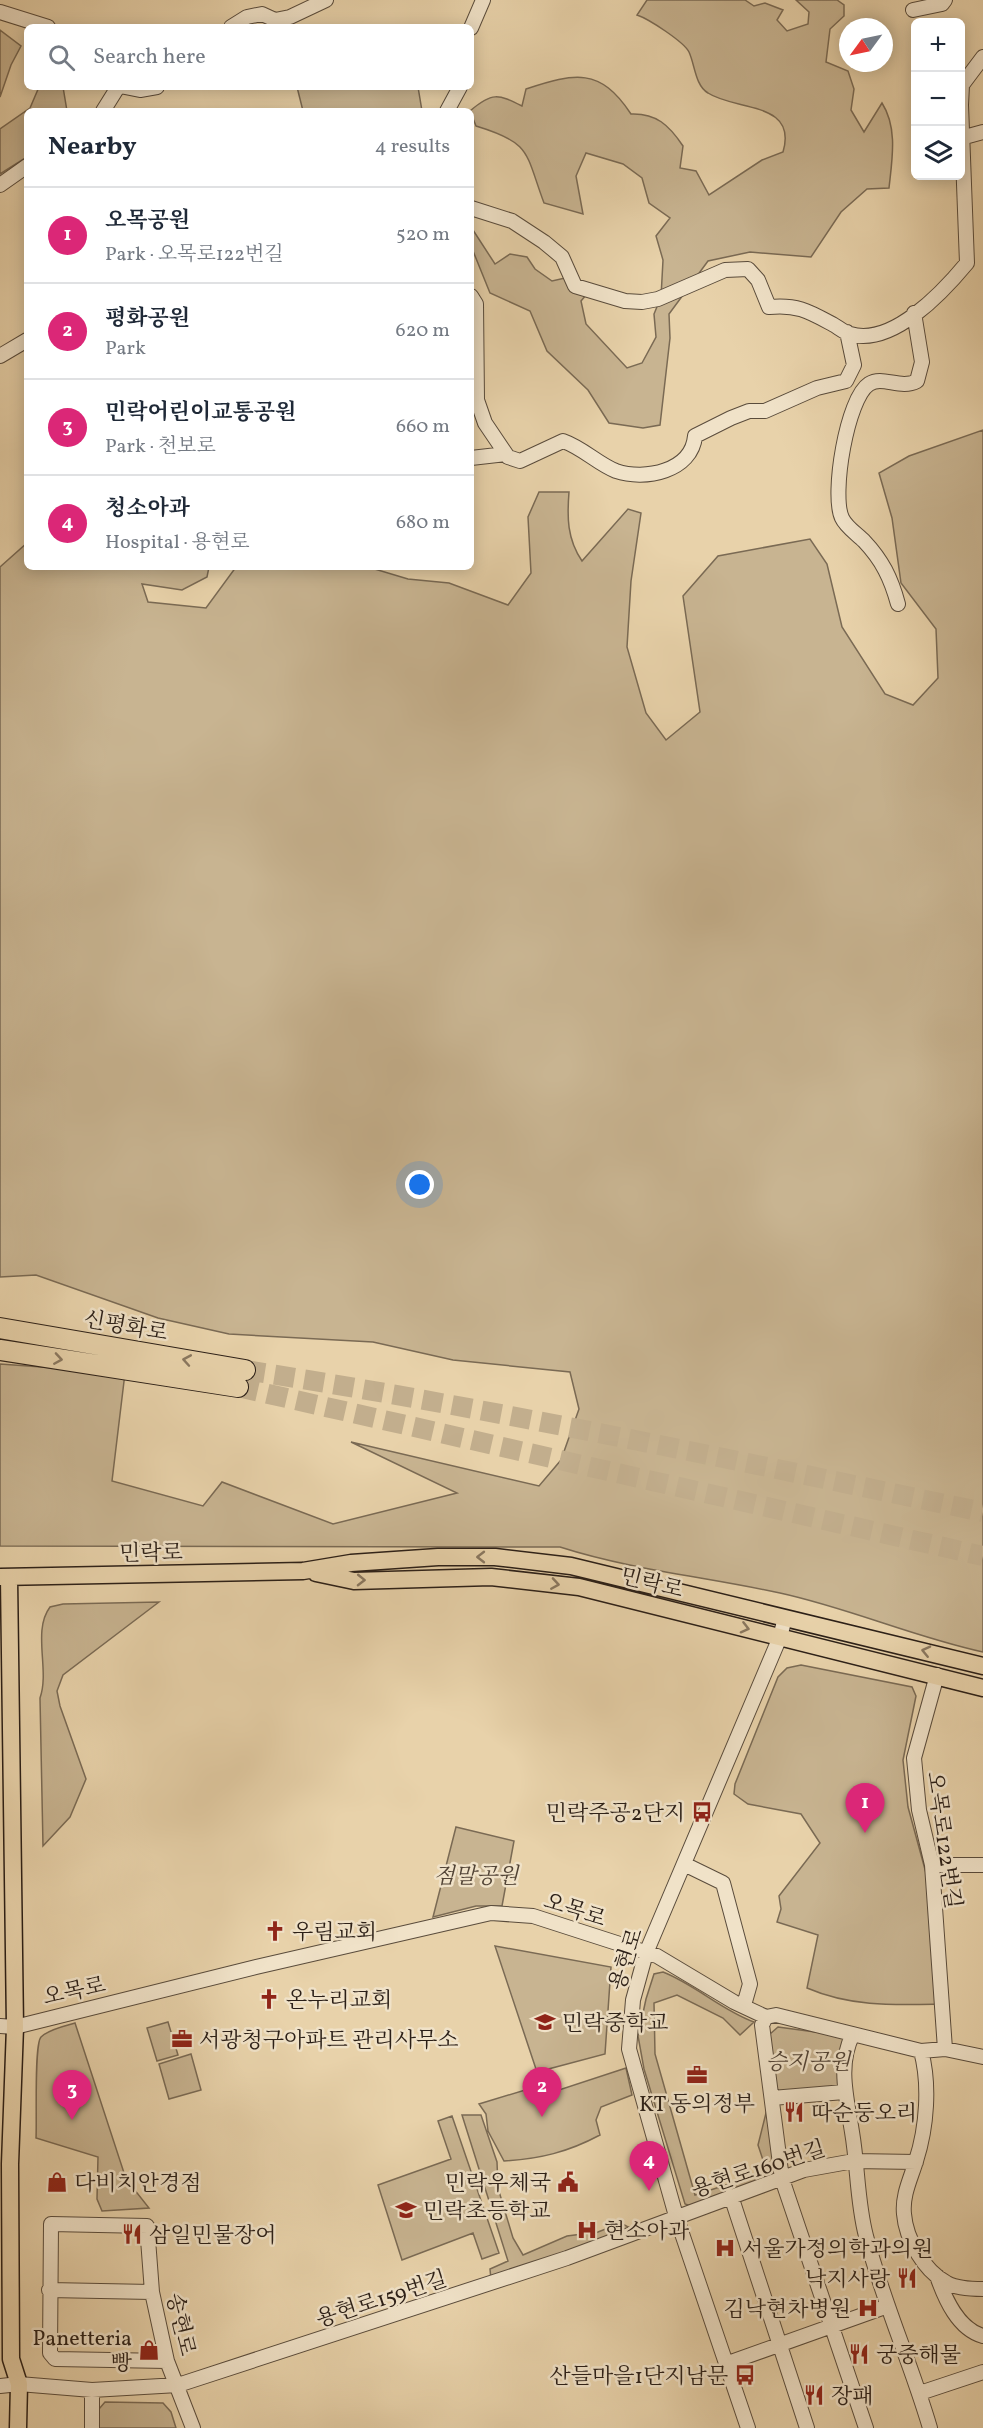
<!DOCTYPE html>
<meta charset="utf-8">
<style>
:root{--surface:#fff;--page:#f6f6f7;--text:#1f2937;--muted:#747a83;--line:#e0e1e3;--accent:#db2777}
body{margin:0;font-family:Vollkorn,"Noto Serif KR",serif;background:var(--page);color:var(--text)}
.controls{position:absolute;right:18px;top:18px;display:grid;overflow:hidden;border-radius:9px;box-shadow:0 3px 15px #0003}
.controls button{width:54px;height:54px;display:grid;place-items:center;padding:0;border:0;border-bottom:2px solid var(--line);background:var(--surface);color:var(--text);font:30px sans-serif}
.compass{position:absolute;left:839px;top:18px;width:54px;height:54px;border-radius:50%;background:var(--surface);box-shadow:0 3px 15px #0003;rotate:237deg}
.you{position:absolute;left:420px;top:1185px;width:21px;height:21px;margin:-15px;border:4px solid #fff;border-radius:50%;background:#1a73e8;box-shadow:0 0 0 9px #1a73e833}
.badge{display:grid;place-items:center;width:39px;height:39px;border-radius:50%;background:var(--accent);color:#fff;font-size:20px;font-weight:700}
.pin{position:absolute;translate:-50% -50px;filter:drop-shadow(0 2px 3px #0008)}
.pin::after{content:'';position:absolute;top:32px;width:21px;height:18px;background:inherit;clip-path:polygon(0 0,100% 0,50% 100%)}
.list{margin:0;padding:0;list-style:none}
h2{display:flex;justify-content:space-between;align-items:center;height:78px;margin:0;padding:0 24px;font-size:26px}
h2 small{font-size:20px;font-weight:400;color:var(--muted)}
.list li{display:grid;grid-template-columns:39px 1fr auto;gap:18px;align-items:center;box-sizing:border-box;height:96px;padding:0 24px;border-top:2px solid var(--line)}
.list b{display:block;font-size:22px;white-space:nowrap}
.list p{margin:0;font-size:20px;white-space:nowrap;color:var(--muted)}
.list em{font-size:20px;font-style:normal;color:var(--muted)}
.icon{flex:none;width:33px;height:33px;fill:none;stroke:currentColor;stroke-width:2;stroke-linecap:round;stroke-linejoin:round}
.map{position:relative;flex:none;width:983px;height:2428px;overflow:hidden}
.search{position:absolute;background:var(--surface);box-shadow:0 3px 15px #0003;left:24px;top:24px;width:450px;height:66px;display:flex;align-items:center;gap:15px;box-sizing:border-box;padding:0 21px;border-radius:9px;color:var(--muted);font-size:22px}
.panel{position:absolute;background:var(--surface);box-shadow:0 3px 15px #0003;left:24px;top:108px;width:450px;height:462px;border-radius:9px}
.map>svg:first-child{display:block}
.green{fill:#c8b491;stroke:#7a6a54;stroke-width:1.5}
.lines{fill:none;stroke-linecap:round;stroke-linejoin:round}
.highway-tunnel{stroke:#c2ae8d;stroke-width:20;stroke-dasharray:20 10;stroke-linecap:butt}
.minor-casing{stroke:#5a4c3c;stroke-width:16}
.major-casing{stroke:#2b1f17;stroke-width:19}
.highway-casing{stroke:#2b1f17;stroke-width:22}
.minor{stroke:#f0e2c8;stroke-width:14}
.major{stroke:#e8d2aa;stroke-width:16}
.highway{stroke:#e8d2aa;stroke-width:20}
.oneway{stroke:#8a7860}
.labels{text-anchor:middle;stroke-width:5;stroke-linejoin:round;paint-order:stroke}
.street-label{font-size:22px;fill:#2b1f17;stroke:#f0e2c8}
.poi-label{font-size:22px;fill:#2b1f17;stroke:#f0e2c8;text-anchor:start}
.park-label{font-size:22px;font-style:italic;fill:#524436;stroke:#f0e2c8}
</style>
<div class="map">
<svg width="983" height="2428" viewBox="0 0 983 2428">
<rect width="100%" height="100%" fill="#e8d2aa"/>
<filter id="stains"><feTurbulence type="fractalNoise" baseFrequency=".00333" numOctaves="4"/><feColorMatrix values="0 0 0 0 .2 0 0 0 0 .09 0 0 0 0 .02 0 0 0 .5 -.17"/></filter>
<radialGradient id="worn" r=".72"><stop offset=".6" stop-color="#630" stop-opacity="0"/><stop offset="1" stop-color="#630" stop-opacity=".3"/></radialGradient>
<path class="green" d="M647 0H745L754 6 765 3 783 10 777 20 787 31 808 24 809 12 796 0H837L844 5V16L830 29 826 62 848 71 854 89 851 110 864 132 882 103C898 128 892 160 889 188L867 189 841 212 811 257 750 252 708 261 669 314 670 338 660 425 643 428 609 423 588 390 547 351 530 311 490 293 471 246V231L473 230 495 264 510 254 527 257 535 269 552 281 565 278 592 288 581 301 586 324 627 368 642 363 656 337 654 314 661 297 663 260 656 236 670 218 649 203 642 178 623 164 586 153 576 176 583 214 544 203C525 152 532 143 476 126L470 111C492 92 498 94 522 106L526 89C575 73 600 67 631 114 656 113 669 125 683 146L680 168 696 171 709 195 762 160 783 152C798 101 735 111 708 93 695 85 695 65 689 52 684 42 649 19 637 15Z
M0 30 21 46 11 65 0 97Z
M39 87H63L67 111H27V157L0 174V129L30 108Z
M297 87H418L422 111H303Z
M983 430V1652C914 1637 849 1608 780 1593 707 1577 632 1570 560 1547L0 1546V1364L125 1373 112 1481 203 1506 222 1482 333 1524 457 1493 351 1442 539 1486 561 1460 579 1409 570 1372 453 1360 373 1342 229 1334 158 1318 36 1275 0 1277V567L27 543V567H209L207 577 182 590 142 584 148 602 206 608 236 567H368L408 579 449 583 508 605 531 573 528 517 539 492H569C567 517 567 539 582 561L628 509 641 513 631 581 627 647 646 713 666 740 700 712 683 596 718 556 810 539 827 564 842 627 885 694 913 705 938 678 936 629 901 583 892 518 879 473 909 456Z
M159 1602 63 1675 57 1691 60 1706 86 1779 70 1817 43 1846 40 1698C50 1670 32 1631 50 1607L63 1604Z
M801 1665 912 1687 916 1696 903 1760 908 1807 929 1884 941 2004C894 2005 851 2007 807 1988L818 1935 777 1922 781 1909 779 1896 820 1843 801 1814 748 1804 734 1794 735 1784 778 1677 787 1668Z
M456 1827 514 1841 502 1906H476L433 1917Z
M495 1946 611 1967 605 2054 537 2072Z
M663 1972C696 1985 721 2010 754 2022L740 2035 723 2018 677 1995 654 2003 655 2054 695 2195 763 2173V2160L758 2145 767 2109 776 2167 771 2180 694 2207 685 2204 644 2069 638 2036 646 1999 654 1974Z
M168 2022 178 2055 157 2061 147 2028Z
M75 2023 126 2179 149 2208 102 2211 97 2199 98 2157 36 2138C37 2121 34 2044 41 2037 49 2029 65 2026 75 2023Z
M778 2027 845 2036 839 2087 776 2094 770 2034Z
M191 2054 201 2090 169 2099 159 2064Z
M626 2068 632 2095 601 2107 596 2120 600 2135C568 2152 540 2159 504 2161L488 2131 486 2114 479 2104 535 2087 550 2093Z
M462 2115H481L497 2162 498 2188 513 2238 523 2255 567 2236 598 2232 621 2223 632 2229 491 2280 490 2269 508 2261Z
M452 2116 499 2253 482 2259 473 2233 402 2260 378 2185 451 2159 438 2121Z
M105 2402 163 2403 171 2412 176 2428H99V2409Z"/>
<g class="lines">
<path class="highway-tunnel" d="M245 1370C492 1408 738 1461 983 1512
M238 1387 983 1556"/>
<g class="minor-casing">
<path id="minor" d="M913 10 942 4 945 0
M0 12 48 27
M231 27 247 17 262 14 275 20 290 17 326 0
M471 28 483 0
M125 87 140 90 157 87
M103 111 118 87
M447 111 460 87
M961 138 983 132
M0 185 27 166
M471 208 512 221 544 242 562 257 575 286 625 301 642 302 658 299 725 270 748 269 758 280 769 307C798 304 810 312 834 325 839 328 845 333 850 334 892 347 943 292 967 263L961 105 962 85 983 57
M471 296 476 304 477 400 485 423 508 457 520 461 563 441C583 448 598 464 616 471 645 481 692 471 695 436L731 418 749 411H765L817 388 846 381 854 365 847 332
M0 356 27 340
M471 458 506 454
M898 604C891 578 882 560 864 541 857 534 846 527 842 518 831 495 847 398 869 384 883 375 900 390 917 381L922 362 914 313
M937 1675 914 1758 919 1810 932 1865 945 2049
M684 1864 723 1883 750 1984 744 2005
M932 1865H983
M766 2017 762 2025 782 2179 866 2428
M0 2026 15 2027 256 1967 491 1913 533 1916 657 1956 734 2002 766 2017 776 2015 921 2051 945 2049 983 2057
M853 2034C837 2065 847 2099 852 2132 858 2167 857 2202 866 2236 883 2302 911 2363 930 2428
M921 2051C930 2084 927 2127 916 2161 911 2178 902 2195 904 2214 906 2239 924 2271 947 2283 956 2288 972 2289 983 2289
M772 2098 844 2092
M731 2196 807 2428
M937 2276C945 2299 958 2329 983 2336
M49 2290 152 2292
M167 2361 55 2359 50 2353 51 2224 147 2226 152 2292 167 2361 193 2428
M728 2363 888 2306
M0 2386 19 2384 92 2390 178 2385 567 2258 804 2170 854 2161 916 2162
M920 2393 983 2372
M92 2428V2390
M748 2428 676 2216 629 2049 633 2000 646 1953 780 1637 785 1618"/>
</g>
<g class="major-casing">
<path id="major" d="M316 1573 354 1581 491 1577 579 1587 983 1688
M0 1577 303 1571 351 1563 438 1557H495L571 1566 983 1666
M9 1578 15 2027 10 2164 11 2359 19 2384 18 2428"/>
</g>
<g class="highway-casing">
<path id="highway" d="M0 1328 245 1370
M0 1350 238 1387"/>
</g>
<use href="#minor" class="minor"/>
<use href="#major" class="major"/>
<use href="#highway" class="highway"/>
</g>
<defs><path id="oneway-chevron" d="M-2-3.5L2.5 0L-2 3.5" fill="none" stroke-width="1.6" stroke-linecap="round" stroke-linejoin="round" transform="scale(1.5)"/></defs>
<g class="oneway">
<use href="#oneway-chevron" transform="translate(58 1359) rotate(9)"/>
<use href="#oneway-chevron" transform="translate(187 1360) rotate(-170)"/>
<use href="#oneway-chevron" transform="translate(481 1557) rotate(-180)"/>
<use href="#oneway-chevron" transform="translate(361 1580) rotate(1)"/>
<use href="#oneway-chevron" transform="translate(555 1584) rotate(9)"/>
<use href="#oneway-chevron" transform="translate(745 1628) rotate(14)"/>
<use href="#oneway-chevron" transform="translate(926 1651) rotate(-167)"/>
</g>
<defs>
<g id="bus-bare" transform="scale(1.62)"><path d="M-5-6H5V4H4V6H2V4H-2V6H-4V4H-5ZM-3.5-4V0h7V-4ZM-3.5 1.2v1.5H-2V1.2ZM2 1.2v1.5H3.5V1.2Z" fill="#8f2418" stroke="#f0e2c8" stroke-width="2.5" paint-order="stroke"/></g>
<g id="church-bare" transform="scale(1.62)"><path d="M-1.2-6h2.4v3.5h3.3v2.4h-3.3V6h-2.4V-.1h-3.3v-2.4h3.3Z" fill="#8f2418" stroke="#f0e2c8" stroke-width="2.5" paint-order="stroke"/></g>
<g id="school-bare" transform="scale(1.62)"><path d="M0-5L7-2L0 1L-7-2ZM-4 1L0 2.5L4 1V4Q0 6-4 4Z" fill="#8f2418" stroke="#f0e2c8" stroke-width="2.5" paint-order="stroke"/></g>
<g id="office-bare" transform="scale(1.62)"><path d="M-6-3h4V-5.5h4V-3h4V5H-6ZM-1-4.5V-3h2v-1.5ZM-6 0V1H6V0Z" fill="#8f2418" stroke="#f0e2c8" stroke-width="2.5" paint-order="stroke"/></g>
<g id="restaurant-bare" transform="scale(1.62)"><path d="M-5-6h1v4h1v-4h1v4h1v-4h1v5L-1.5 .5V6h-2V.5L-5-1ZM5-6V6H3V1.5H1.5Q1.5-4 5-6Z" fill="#8f2418" stroke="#f0e2c8" stroke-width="2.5" paint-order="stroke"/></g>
<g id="shop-bare" transform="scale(1.62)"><path d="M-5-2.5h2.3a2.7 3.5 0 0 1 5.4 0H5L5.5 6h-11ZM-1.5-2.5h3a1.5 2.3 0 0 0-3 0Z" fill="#8f2418" stroke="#f0e2c8" stroke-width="2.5" paint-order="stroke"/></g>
<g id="civic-bare" transform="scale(1.62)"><path d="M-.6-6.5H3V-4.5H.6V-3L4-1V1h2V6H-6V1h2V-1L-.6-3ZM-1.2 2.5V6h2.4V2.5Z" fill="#8f2418" stroke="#f0e2c8" stroke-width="2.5" paint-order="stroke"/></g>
<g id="hospital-bare" transform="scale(1.62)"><path d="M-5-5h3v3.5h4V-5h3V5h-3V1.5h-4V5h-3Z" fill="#8f2418" stroke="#f0e2c8" stroke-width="2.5" paint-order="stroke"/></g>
</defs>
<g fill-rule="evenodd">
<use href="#bus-bare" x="702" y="1812"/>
<use href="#church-bare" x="275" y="1931"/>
<use href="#church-bare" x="269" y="1999"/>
<use href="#school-bare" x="545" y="2022"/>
<use href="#office-bare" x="182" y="2039"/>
<use href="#office-bare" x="697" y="2075"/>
<use href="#restaurant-bare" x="794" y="2112"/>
<use href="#shop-bare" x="57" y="2182"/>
<use href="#civic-bare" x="568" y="2182"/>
<use href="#school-bare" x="406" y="2210"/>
<use href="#hospital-bare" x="587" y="2230"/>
<use href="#restaurant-bare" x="132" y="2234"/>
<use href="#hospital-bare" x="725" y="2248"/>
<use href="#restaurant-bare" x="907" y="2278"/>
<use href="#hospital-bare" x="868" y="2308"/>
<use href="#shop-bare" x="149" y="2350"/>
<use href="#restaurant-bare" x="859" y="2354"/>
<use href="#bus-bare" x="745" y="2375"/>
<use href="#restaurant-bare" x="814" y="2395"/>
</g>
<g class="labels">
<g class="street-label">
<text transform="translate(126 1325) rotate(10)" y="8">신평화로</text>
<text transform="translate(151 1552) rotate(-1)" y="8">민락로</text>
<text transform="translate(652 1582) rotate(14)" y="8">민락로</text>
<text transform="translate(945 1840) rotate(82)" y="8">오목로122번길</text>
<text transform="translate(575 1909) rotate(18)" y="8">오목로</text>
<text transform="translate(625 1959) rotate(-72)" y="8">용현로</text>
<text transform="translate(74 1990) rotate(-12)" y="8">오목로</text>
<text transform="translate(758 2168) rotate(-18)" y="8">용현로160번길</text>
<text transform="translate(381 2298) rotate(-18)" y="8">용현로159번길</text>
<text transform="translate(182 2324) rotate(77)" y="8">송현로</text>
</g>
<g class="poi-label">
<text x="685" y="1820" text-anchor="end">민락주공2단지</text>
<text x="292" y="1939">우림교회</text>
<text x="286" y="2007">온누리교회</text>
<text x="562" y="2030">민락중학교</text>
<text x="199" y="2047">서광청구아파트 관리사무소</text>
<text x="697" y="2111" text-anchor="middle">KT 동의정부</text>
<text x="811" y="2120">따순둥오리</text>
<text x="74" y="2190">다비치안경점</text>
<text x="551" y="2190" text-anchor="end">민락우체국</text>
<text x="423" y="2218">민락초등학교</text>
<text x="604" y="2238">현소아과</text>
<text x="149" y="2242">삼일민물장어</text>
<text x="742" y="2256">서울가정의학과의원</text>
<text x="890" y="2286" text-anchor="end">낙지사랑</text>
<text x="851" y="2316" text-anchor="end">김낙현차병원</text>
<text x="132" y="2345" text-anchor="end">Panetteria<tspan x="132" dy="25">빵</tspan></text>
<text x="876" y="2362">궁중해물</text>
<text x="728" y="2383" text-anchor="end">산들마을1단지남문</text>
<text x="831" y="2403">장패</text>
</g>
<g class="park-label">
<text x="476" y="1883">점말공원</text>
<text x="808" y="2069">승지공원</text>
</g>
</g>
<rect width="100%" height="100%" filter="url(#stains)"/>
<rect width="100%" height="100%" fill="url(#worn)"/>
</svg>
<div class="controls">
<button>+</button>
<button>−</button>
<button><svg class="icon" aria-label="layers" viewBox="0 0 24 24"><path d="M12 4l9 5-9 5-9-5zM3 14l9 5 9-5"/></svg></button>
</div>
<svg class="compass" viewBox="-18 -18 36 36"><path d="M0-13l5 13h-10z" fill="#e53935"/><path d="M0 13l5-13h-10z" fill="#747a83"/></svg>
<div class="you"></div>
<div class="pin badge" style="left:865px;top:1833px">1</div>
<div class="pin badge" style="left:542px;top:2117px">2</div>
<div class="pin badge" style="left:72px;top:2120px">3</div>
<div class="pin badge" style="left:649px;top:2191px">4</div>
<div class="search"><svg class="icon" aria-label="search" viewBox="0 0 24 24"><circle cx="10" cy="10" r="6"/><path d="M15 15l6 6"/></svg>Search here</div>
<section class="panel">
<h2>Nearby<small>4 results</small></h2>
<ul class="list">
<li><span class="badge">1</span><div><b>오목공원</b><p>Park · 오목로122번길</p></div><em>520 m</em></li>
<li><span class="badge">2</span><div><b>평화공원</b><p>Park</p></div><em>620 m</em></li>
<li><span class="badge">3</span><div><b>민락어린이교통공원</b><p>Park · 천보로</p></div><em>660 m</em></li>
<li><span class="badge">4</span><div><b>청소아과</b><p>Hospital · 용현로</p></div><em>680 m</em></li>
</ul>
</section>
</div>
